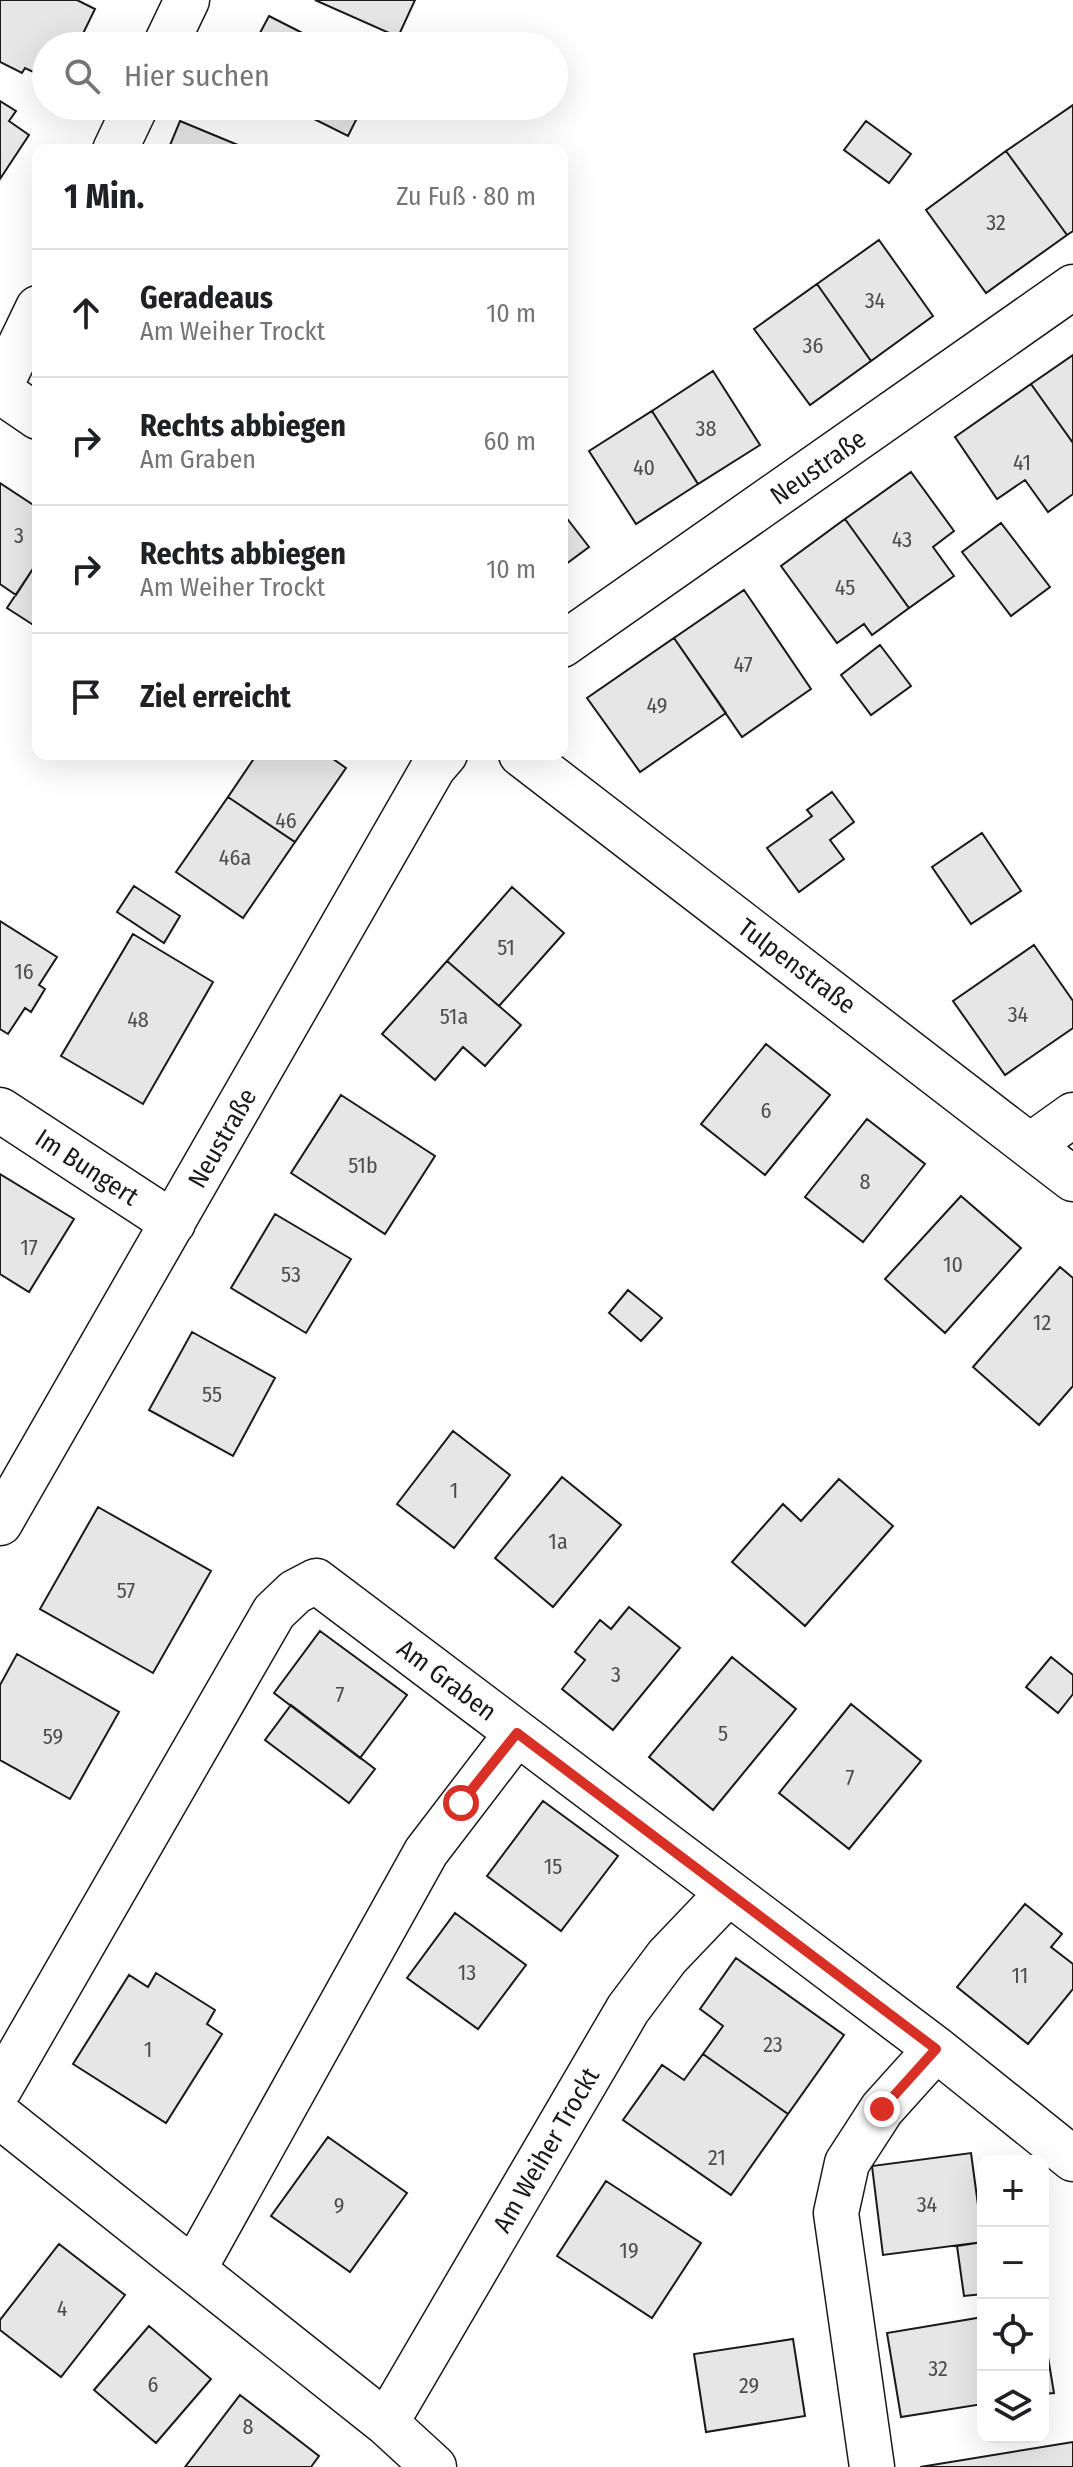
<!DOCTYPE html>
<html lang="de">
<meta charset="utf-8">
<style>
:root{--surface:#fff;--page:#f6f6f6;--text:#202124;--muted:#757577;--line:#e0e0e0}
body{margin:0;font-family:"Fira Sans Condensed",sans-serif;background:var(--page);color:var(--text)}
.controls{position:absolute;right:24px;bottom:24px;display:grid;overflow:hidden;border-radius:16px;box-shadow:0 8px 32px #0002}
.controls button{width:72px;height:72px;display:grid;place-items:center;padding:0;border:0;border-bottom:2px solid var(--line);background:var(--surface);color:var(--text);font:40px sans-serif}
.stop{position:absolute;width:24px;height:24px;margin:-18px;border:6px solid #d93025;border-radius:50%;background:#fff}
.stop.end{background:#d93025;border-color:#fff;box-shadow:0 2px 8px #0008}
.list{margin:0;padding:0;list-style:none}
h2{display:flex;justify-content:space-between;align-items:center;height:104px;margin:0;padding:0 32px;font-size:34px}
h2 small{font-size:26px;font-weight:400;color:var(--muted)}
.list li{display:grid;grid-template-columns:52px 1fr auto;gap:24px;align-items:center;box-sizing:border-box;height:128px;padding:0 32px;border-top:2px solid var(--line)}
.list b{display:block;font-size:30px;white-space:nowrap}
.list p{margin:0;font-size:26px;white-space:nowrap;color:var(--muted)}
.list em{font-size:26px;font-style:normal;color:var(--muted)}
.icon{flex:none;width:44px;height:44px;fill:none;stroke:currentColor;stroke-width:2;stroke-linecap:round;stroke-linejoin:round}
.map{position:relative;flex:none;width:1073px;height:2467px;overflow:hidden}
.search{position:absolute;background:var(--surface);box-shadow:0 8px 32px #0002;left:32px;top:32px;width:536px;height:88px;display:flex;align-items:center;gap:20px;box-sizing:border-box;padding:0 28px;border-radius:44px;color:var(--muted);font-size:30px}
.panel{position:absolute;background:var(--surface);box-shadow:0 8px 32px #0002;left:32px;top:144px;width:536px;height:616px;border-radius:16px}
.map>svg:first-child{display:block}
.building{fill:#e6e6e6;stroke:#1a1a1a;stroke-width:2}
.lines{fill:none;stroke-linecap:round;stroke-linejoin:round}
.minor-casing{stroke:#1a1a1a;stroke-width:47}
.minor{stroke:#fff;stroke-width:44}
.route{stroke:#d93025;stroke-width:10}
.labels{text-anchor:middle;stroke-width:6;stroke-linejoin:round;paint-order:stroke}
.number-label{font-size:22px;fill:#4d4d4d}
.street-label{font-size:26px;fill:#1a1a1a;stroke:#fff}
</style>
<div class="map">
<svg width="1073" height="2467" viewBox="0 0 1073 2467">
<rect width="100%" height="100%" fill="#fff"/>
<path class="building" d="M0 0H77L95 9 77 46H46V78L25 68 22 73 0 62Z
M315 0H415L398 37Z
M269 16 328 46H253Z
M0 101 16 111 9 121 29 135 0 179Z
M1073 105V231L1067 235 1006 151Z
M288 106H363L348 136Z
M180 121 250 150H168Z
M866 121 911 154 889 183 844 150Z
M1006 151 1067 235 986 293 926 210Z
M879 240 933 316 871 361 817 284Z
M817 284 871 361 810 405 754 329Z
M1073 355V443L1031 384Z
M713 371 760 445 698 484 652 411Z
M1031 384 1073 443V494L1048 512 1025 480 997 499 955 437Z
M652 411 698 484 636 524 589 451Z
M911 472 954 531 933 547 954 576 909 608 845 519Z
M0 483 38 508V561L16 595 0 584Z
M562 512 589 547 562 567Z
M845 519 909 608 872 635 864 624 837 643 781 566Z
M1001 523 1050 587 1011 616 962 552Z
M38 561V628L7 608Z
M744 590 811 689 742 737 674 638Z
M674 638 726 713 640 772 587 698Z
M880 645 911 686 871 715 841 675Z
M257 754H326L346 768 295 842 228 797Z
M832 792 854 822 830 840 844 859 799 892 767 848 812 816 807 810Z
M228 797 295 842 243 918 176 872Z
M982 833 1021 891 971 924 932 867Z
M134 886 180 916 164 943 117 912Z
M512 887 564 933 499 1006 447 961Z
M0 921 57 957 39 985 45 989 31 1012 25 1008 8 1034 0 1029Z
M133 934 213 982 143 1104 61 1056Z
M1034 945 1073 1001V1028L1005 1075 953 1001Z
M447 961 521 1025 485 1066 463 1047 435 1080 382 1034Z
M766 1044 830 1095 765 1175 701 1124Z
M341 1095 435 1156 385 1234 291 1173Z
M867 1119 925 1164 863 1242 805 1197Z
M0 1174 74 1219 29 1292 0 1274Z
M961 1196 1021 1248 945 1333 885 1279Z
M275 1214 351 1259 306 1333 231 1288Z
M1060 1267 1073 1278V1386L1039 1425 973 1367Z
M628 1290 662 1318 641 1341 609 1313Z
M192 1332 275 1378 233 1456 149 1410Z
M453 1431 510 1475 454 1548 397 1504Z
M562 1477 621 1525 553 1607 495 1558Z
M839 1479 893 1526 805 1626 732 1562 783 1504 801 1521Z
M98 1507 211 1571 153 1673 40 1609Z
M629 1607 680 1648 613 1730 562 1689 585 1660 575 1652 600 1620 611 1629Z
M320 1631 407 1695 360 1758 274 1693Z
M17 1654 119 1712 70 1799 0 1760V1685Z
M732 1657 796 1709 713 1810 649 1757Z
M1051 1657 1073 1675V1694L1058 1713 1026 1687Z
M851 1704 921 1761 849 1849 779 1793Z
M291 1705 375 1769 349 1803 265 1740Z
M543 1801 618 1856 561 1931 487 1876Z
M1025 1904 1062 1934 1051 1947 1073 1964V1989L1028 2044 957 1987Z
M455 1913 526 1965 478 2029 407 1978Z
M736 1958 844 2035 788 2114 703 2054 723 2026 700 2009Z
M156 1973 215 2010 207 2024 222 2034 166 2123 73 2064 129 1975 148 1987Z
M703 2054 788 2114 731 2195 623 2120 662 2065 684 2080Z
M328 2137 407 2193 350 2272 271 2216Z
M971 2153 983 2242 883 2255 872 2166Z
M606 2181 701 2243 652 2318 557 2256Z
M983 2242V2294L964 2296 957 2246Z
M59 2244 125 2295 61 2377 0 2330V2320Z
M983 2317V2404L901 2417 887 2333Z
M149 2326 211 2379 156 2443 94 2390Z
M1043 2327 1054 2393 1043 2394Z
M793 2339 805 2416 706 2432 694 2354Z
M240 2395 319 2456 311 2467H185Z
M1073 2442V2467H920Z"/>
<g class="lines">
<g class="minor-casing">
<path id="minor" d="M165 46 187 0
M115 150 136 106
M0 387 38 308
M0 391 38 417
M562 645 1073 287
M521 754 1073 1179
M0 1110 173 1223
M1031 1145 1073 1115
M0 1523 433 768 445 754
M0 2088 274 1612 295 1592 316 1581 936 2049 1073 2159
M0 2116 386 2423 434 2467
M194 2269 426 1852 517 1733
M386 2423 628 2009 667 1957 728 1893
M872 2467 836 2213 847 2163 882 2109 936 2049"/>
</g>
<use href="#minor" class="minor"/>
</g>
<g class="lines">
<path class="route" d="M461 1803 517 1733 936 2049 882 2109"/>
</g>
<g class="labels">
<g class="number-label">
<text x="996" y="230">32</text>
<text x="875" y="308">34</text>
<text x="813" y="353">36</text>
<text x="706" y="436">38</text>
<text x="1022" y="470">41</text>
<text x="644" y="475">40</text>
<text x="19" y="543">3</text>
<text x="902" y="547">43</text>
<text x="845" y="595">45</text>
<text x="743" y="672">47</text>
<text x="657" y="713">49</text>
<text x="286" y="828">46</text>
<text x="235" y="865">46a</text>
<text x="506" y="955">51</text>
<text x="24" y="979">16</text>
<text x="1018" y="1022">34</text>
<text x="454" y="1024">51a</text>
<text x="138" y="1027">48</text>
<text x="766" y="1118">6</text>
<text x="363" y="1173">51b</text>
<text x="865" y="1189">8</text>
<text x="29" y="1255">17</text>
<text x="953" y="1272">10</text>
<text x="291" y="1282">53</text>
<text x="1042" y="1330">12</text>
<text x="212" y="1402">55</text>
<text x="454" y="1498">1</text>
<text x="558" y="1549">1a</text>
<text x="126" y="1598">57</text>
<text x="616" y="1682">3</text>
<text x="340" y="1702">7</text>
<text x="723" y="1741">5</text>
<text x="53" y="1744">59</text>
<text x="850" y="1785">7</text>
<text x="553" y="1874">15</text>
<text x="467" y="1980">13</text>
<text x="1020" y="1983">11</text>
<text x="773" y="2052">23</text>
<text x="148" y="2057">1</text>
<text x="717" y="2165">21</text>
<text x="927" y="2212">34</text>
<text x="339" y="2213">9</text>
<text x="629" y="2258">19</text>
<text x="62" y="2316">4</text>
<text x="938" y="2376">32</text>
<text x="153" y="2392">6</text>
<text x="749" y="2393">29</text>
<text x="248" y="2434">8</text>
</g>
<g class="street-label">
<text transform="translate(818 467) rotate(-35)" y="9">Neustraße</text>
<text transform="translate(797 966) rotate(37)" y="9">Tulpenstraße</text>
<text transform="translate(222 1138) rotate(-60)" y="9">Neustraße</text>
<text transform="translate(87 1167) rotate(33)" y="9">Im Bungert</text>
<text transform="translate(447 1680) rotate(37)" y="9">Am Graben</text>
<text transform="translate(546 2150) rotate(-60)" y="9">Am Weiher Trockt</text>
</g>
</g>
</svg>
<div class="controls">
<button>+</button>
<button>−</button>
<button><svg class="icon" aria-label="locate" viewBox="0 0 24 24"><circle cx="12" cy="12" r="6"/><path d="M12 2v4M12 18v4M2 12h4M18 12h4"/></svg></button>
<button><svg class="icon" aria-label="layers" viewBox="0 0 24 24"><path d="M12 4l9 5-9 5-9-5zM3 14l9 5 9-5"/></svg></button>
</div>
<div class="stop" style="left:461px;top:1803px"></div>
<div class="stop end" style="left:882px;top:2109px"></div>
<div class="search"><svg class="icon" aria-label="search" viewBox="0 0 24 24"><circle cx="10" cy="10" r="6"/><path d="M15 15l6 6"/></svg>Hier suchen</div>
<section class="panel">
<h2>1 Min.<small>Zu Fuß · 80 m</small></h2>
<ul class="list">
<li><svg class="icon" aria-label="ahead" viewBox="0 0 24 24"><path d="M12 20V5M6 11l6-6 6 6"/></svg><div><b>Geradeaus</b><p>Am Weiher Trockt</p></div><em>10 m</em></li>
<li><svg class="icon" aria-label="right" viewBox="0 0 24 24"><path d="M7 20v-9h11M14 6l5 5-5 5"/></svg><div><b>Rechts abbiegen</b><p>Am Graben</p></div><em>60 m</em></li>
<li><svg class="icon" aria-label="right" viewBox="0 0 24 24"><path d="M7 20v-9h11M14 6l5 5-5 5"/></svg><div><b>Rechts abbiegen</b><p>Am Weiher Trockt</p></div><em>10 m</em></li>
<li><svg class="icon" aria-label="arrive" viewBox="0 0 24 24"><path d="M6 21V4h12l-3 4 3 4H6"/></svg><div><b>Ziel erreicht</b></div></li>
</ul>
</section>
</div>
